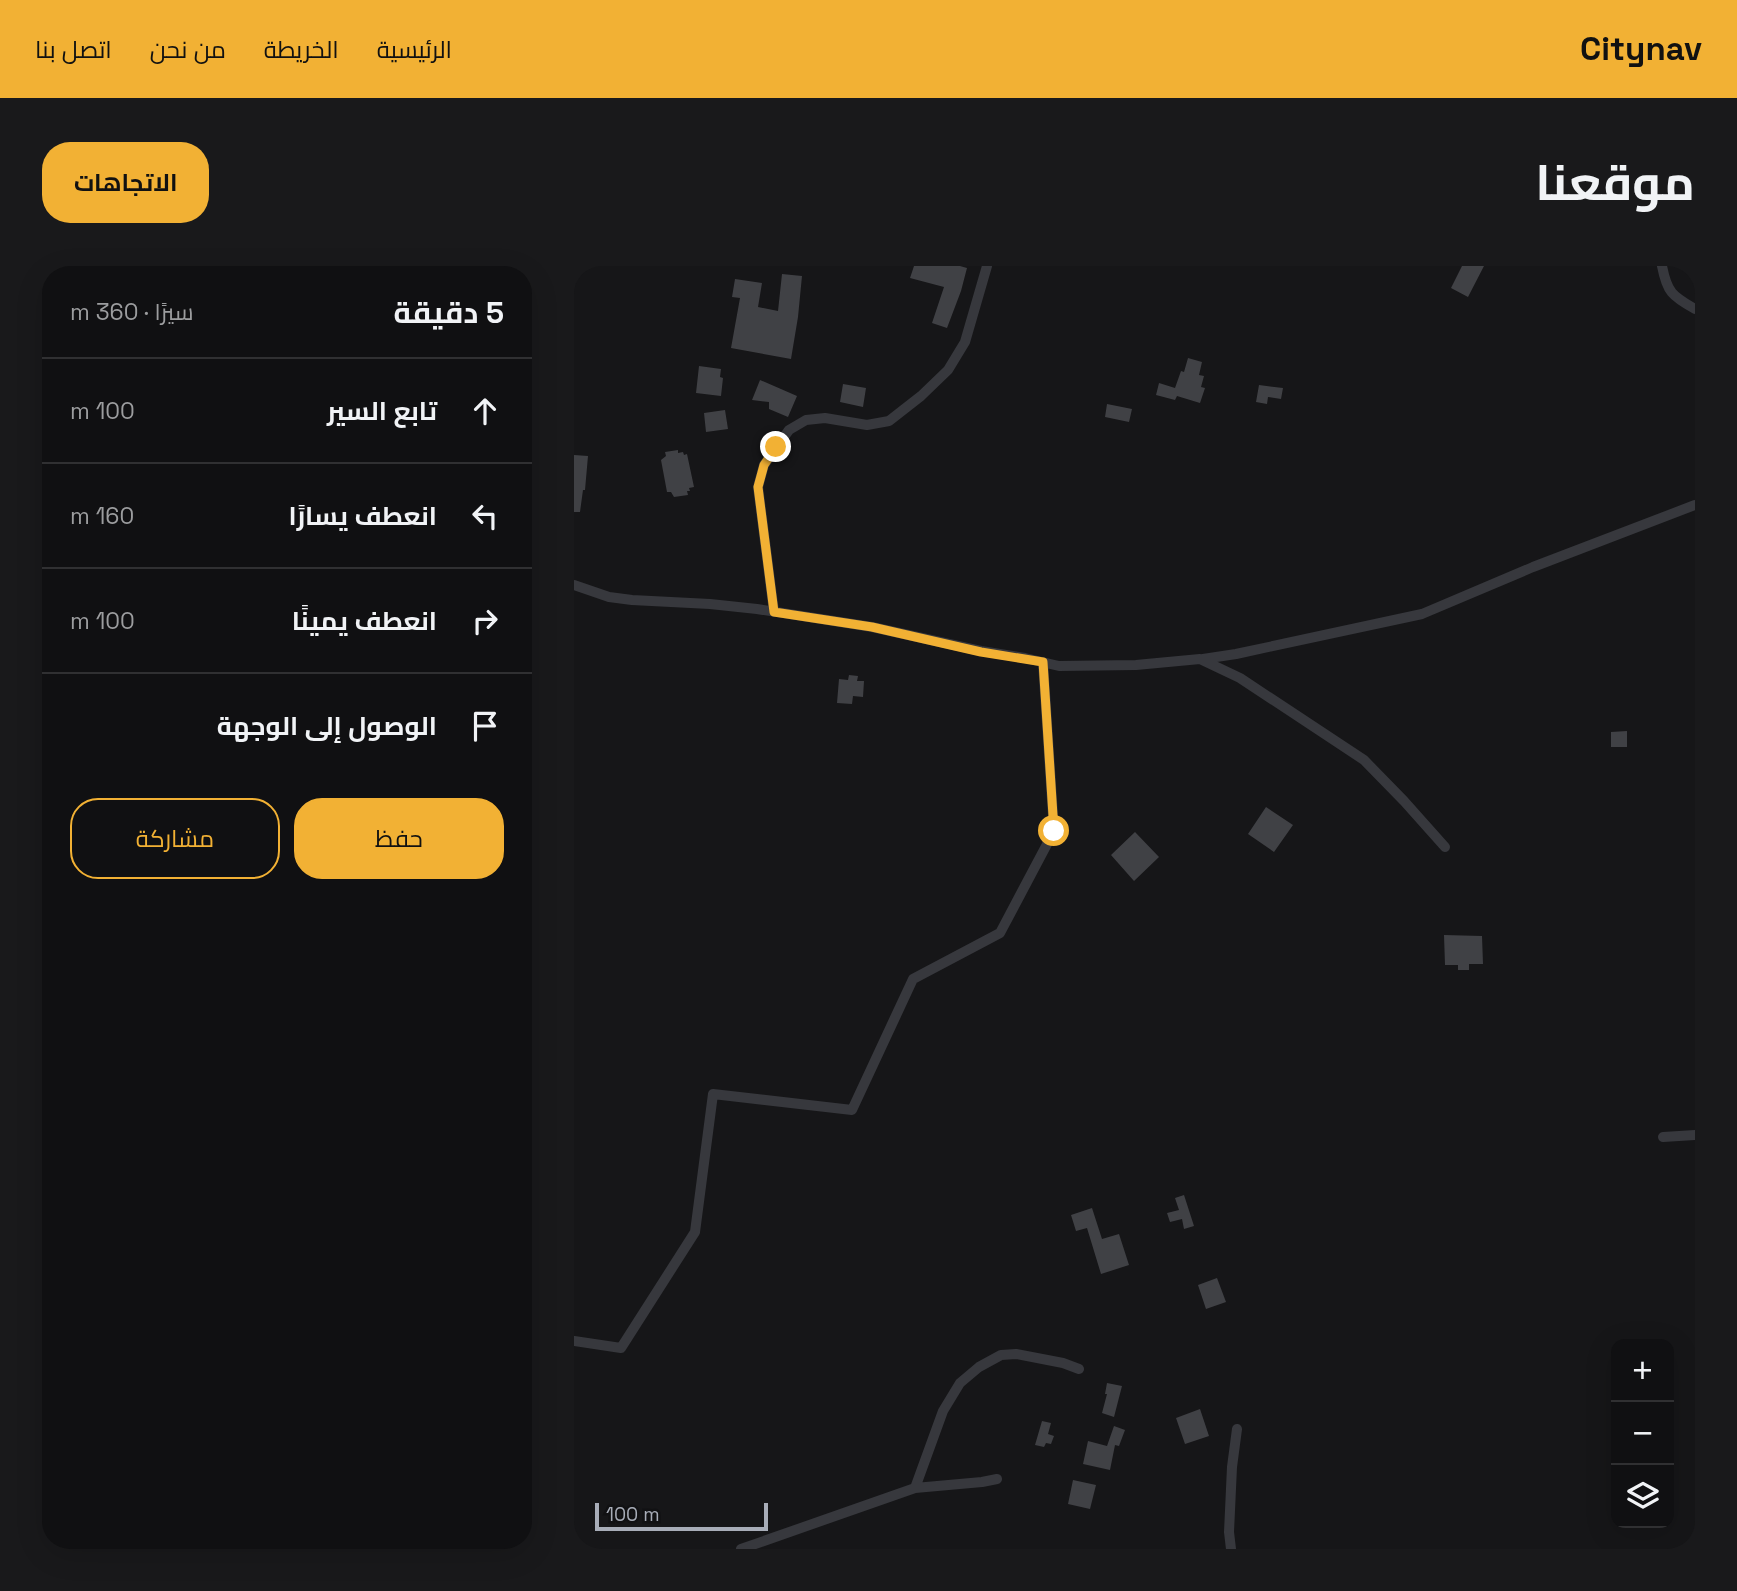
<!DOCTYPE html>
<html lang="ar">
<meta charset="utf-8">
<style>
:root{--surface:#101012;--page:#19191b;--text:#f1f3f6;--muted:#9c9d9f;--line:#303032;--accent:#f2b134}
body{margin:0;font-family:"Space Grotesk",Cairo,sans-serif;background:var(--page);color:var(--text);direction:rtl}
.controls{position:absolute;right:21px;bottom:21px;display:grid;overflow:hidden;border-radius:14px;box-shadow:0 7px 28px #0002}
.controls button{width:63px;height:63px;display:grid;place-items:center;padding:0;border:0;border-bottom:2px solid var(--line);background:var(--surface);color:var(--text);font:35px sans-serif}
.scale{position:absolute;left:21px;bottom:18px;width:173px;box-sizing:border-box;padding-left:7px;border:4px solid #a8adb8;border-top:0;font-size:19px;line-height:24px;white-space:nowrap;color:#a8adb8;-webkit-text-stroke:5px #111113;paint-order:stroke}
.stop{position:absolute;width:21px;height:21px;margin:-16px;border:5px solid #f2b134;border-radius:50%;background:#fff}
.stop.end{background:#f2b134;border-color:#fff;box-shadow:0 2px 7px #0008}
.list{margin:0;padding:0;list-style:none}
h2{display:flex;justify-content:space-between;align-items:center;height:91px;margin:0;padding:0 28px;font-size:30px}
h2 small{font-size:23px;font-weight:400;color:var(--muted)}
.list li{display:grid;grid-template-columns:46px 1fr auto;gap:21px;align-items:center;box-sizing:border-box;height:105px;padding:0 28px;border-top:2px solid var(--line)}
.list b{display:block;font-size:26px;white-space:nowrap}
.list em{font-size:23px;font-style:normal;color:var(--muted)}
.actions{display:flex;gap:14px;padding:21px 28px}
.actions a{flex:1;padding:16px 0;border:2px solid var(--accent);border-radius:28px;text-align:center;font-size:24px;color:var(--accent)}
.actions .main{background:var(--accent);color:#111}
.icon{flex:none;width:38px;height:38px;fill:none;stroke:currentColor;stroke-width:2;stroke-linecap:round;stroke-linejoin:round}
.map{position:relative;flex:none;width:1121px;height:1283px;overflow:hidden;direction:ltr;border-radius:28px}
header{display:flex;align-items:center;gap:42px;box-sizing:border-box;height:98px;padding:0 35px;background:var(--accent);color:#111}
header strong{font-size:33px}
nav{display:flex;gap:38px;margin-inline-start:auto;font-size:24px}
.intro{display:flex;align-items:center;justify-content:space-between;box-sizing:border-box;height:168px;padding:0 42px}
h1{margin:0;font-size:49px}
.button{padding:18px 32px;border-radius:28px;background:var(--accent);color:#111;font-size:24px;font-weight:700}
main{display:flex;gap:42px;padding:0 42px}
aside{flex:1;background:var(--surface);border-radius:28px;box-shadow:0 7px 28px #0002}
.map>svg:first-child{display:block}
.building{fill:#404145}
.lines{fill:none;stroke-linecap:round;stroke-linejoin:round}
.street{stroke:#37383d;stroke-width:10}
.route{stroke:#f2b134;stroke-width:9}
</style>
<header>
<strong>Citynav</strong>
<nav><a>الرئيسية</a><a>الخريطة</a><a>من نحن</a><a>اتصل بنا</a></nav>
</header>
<div class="intro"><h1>موقعنا</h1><a class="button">الاتجاهات</a></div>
<main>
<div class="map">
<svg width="1121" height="1283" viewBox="0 0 1121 1283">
<rect width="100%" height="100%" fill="#161618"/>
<path class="building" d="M340 0H386L393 2 387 25 373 62 358 57 370 21 336 12Z
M888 0H910L894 31 877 22Z
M208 8 228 10 224 51 217 93 157 82 166 32 158 31 161 13 188 17 184 41 204 45Z
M614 92 628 96 625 109 630 110 627 121 631 122 626 137 603 130 601 134 582 129 585 117 601 122 607 105 610 106Z
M125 100 147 103 146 111 149 112 147 130 122 127Z
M186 114 223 130 214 151 195 143V136L178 134Z
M269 118 292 122 289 141 266 136Z
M685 119 709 122 707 133 694 131 693 138 682 136Z
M533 138 558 143 555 156 531 151Z
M151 144 154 163 132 166 130 147Z
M104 184V187L109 186 110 189 113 188 120 221 115 222 116 225H113L114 229 100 231 97 226H93L87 194 92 190 91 186Z
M0 189 14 190 11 224H9L6 246H0Z
M275 409 284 410 283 415H290L289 431 279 430 278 438 263 437 265 413 274 414Z
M1053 465V481H1037V466Z
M692 541 719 559 700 586 674 568Z
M561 566 585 591 560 615 537 589Z
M870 669 908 670 909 698H895V704H884V699H871Z
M610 929 620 960 610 963 608 953 596 956 593 947 605 944 601 932Z
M518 942 528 973 545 968 555 999 527 1008 513 962 502 965 497 949Z
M643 1012 652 1036 632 1043 624 1019Z
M533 1117 548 1120 540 1151 528 1147 533 1128H531Z
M626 1143 635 1170 611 1178 602 1152Z
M468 1155 477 1157 474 1168 480 1170 477 1178 472 1177 470 1181 461 1179Z
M540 1160 551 1164 545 1180 541 1179 536 1204 509 1198 514 1175 533 1180Z
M499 1214 522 1219 516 1243 494 1238Z"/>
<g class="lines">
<path class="street" d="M1088 0C1093 26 1098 30 1121 43
M0 319 35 331 58 334 136 338 183 343 298 361 407 385 451 392 485 400 562 399 626 393 666 412 790 494 830 535 871 581
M200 346 184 221 190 199 215 164 232 154 251 152 293 159 315 155 347 130 374 104 391 76 413 0
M629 393 662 388 848 348 959 301 1121 239
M1089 871 1121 869
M0 1075 47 1082 121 966 139 828 278 844 339 713 426 667 480 565 469 396
M341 1222 369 1145 386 1117 405 1101 427 1089 442 1088 489 1097 505 1103
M167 1283 341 1222 408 1216 423 1213
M657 1283 655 1266 658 1201 663 1163"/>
</g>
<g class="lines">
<path class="route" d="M202 181 190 199 184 221 200 346 298 361 407 386 469 396 480 565"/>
</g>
</svg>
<div class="controls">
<button>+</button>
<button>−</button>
<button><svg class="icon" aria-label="layers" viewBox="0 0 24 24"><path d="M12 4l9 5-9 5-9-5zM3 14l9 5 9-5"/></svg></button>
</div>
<div class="scale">100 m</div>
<div class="stop" style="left:480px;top:565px"></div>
<div class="stop end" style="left:202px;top:181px"></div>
</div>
<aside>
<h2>5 دقيقة<small>سيرًا · 360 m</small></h2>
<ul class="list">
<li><svg class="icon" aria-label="ahead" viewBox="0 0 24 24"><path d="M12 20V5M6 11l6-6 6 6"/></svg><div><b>تابع السير</b></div><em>100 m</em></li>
<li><svg class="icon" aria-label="left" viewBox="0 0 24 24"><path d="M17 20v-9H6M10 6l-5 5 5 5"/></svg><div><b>انعطف يسارًا</b></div><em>160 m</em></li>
<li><svg class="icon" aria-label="right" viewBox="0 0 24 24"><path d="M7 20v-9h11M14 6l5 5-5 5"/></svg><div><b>انعطف يمينًا</b></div><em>100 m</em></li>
<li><svg class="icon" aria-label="arrive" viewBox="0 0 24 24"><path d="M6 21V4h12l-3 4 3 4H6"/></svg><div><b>الوصول إلى الوجهة</b></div></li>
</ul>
<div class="actions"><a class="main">حفظ</a><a>مشاركة</a></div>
</aside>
</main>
